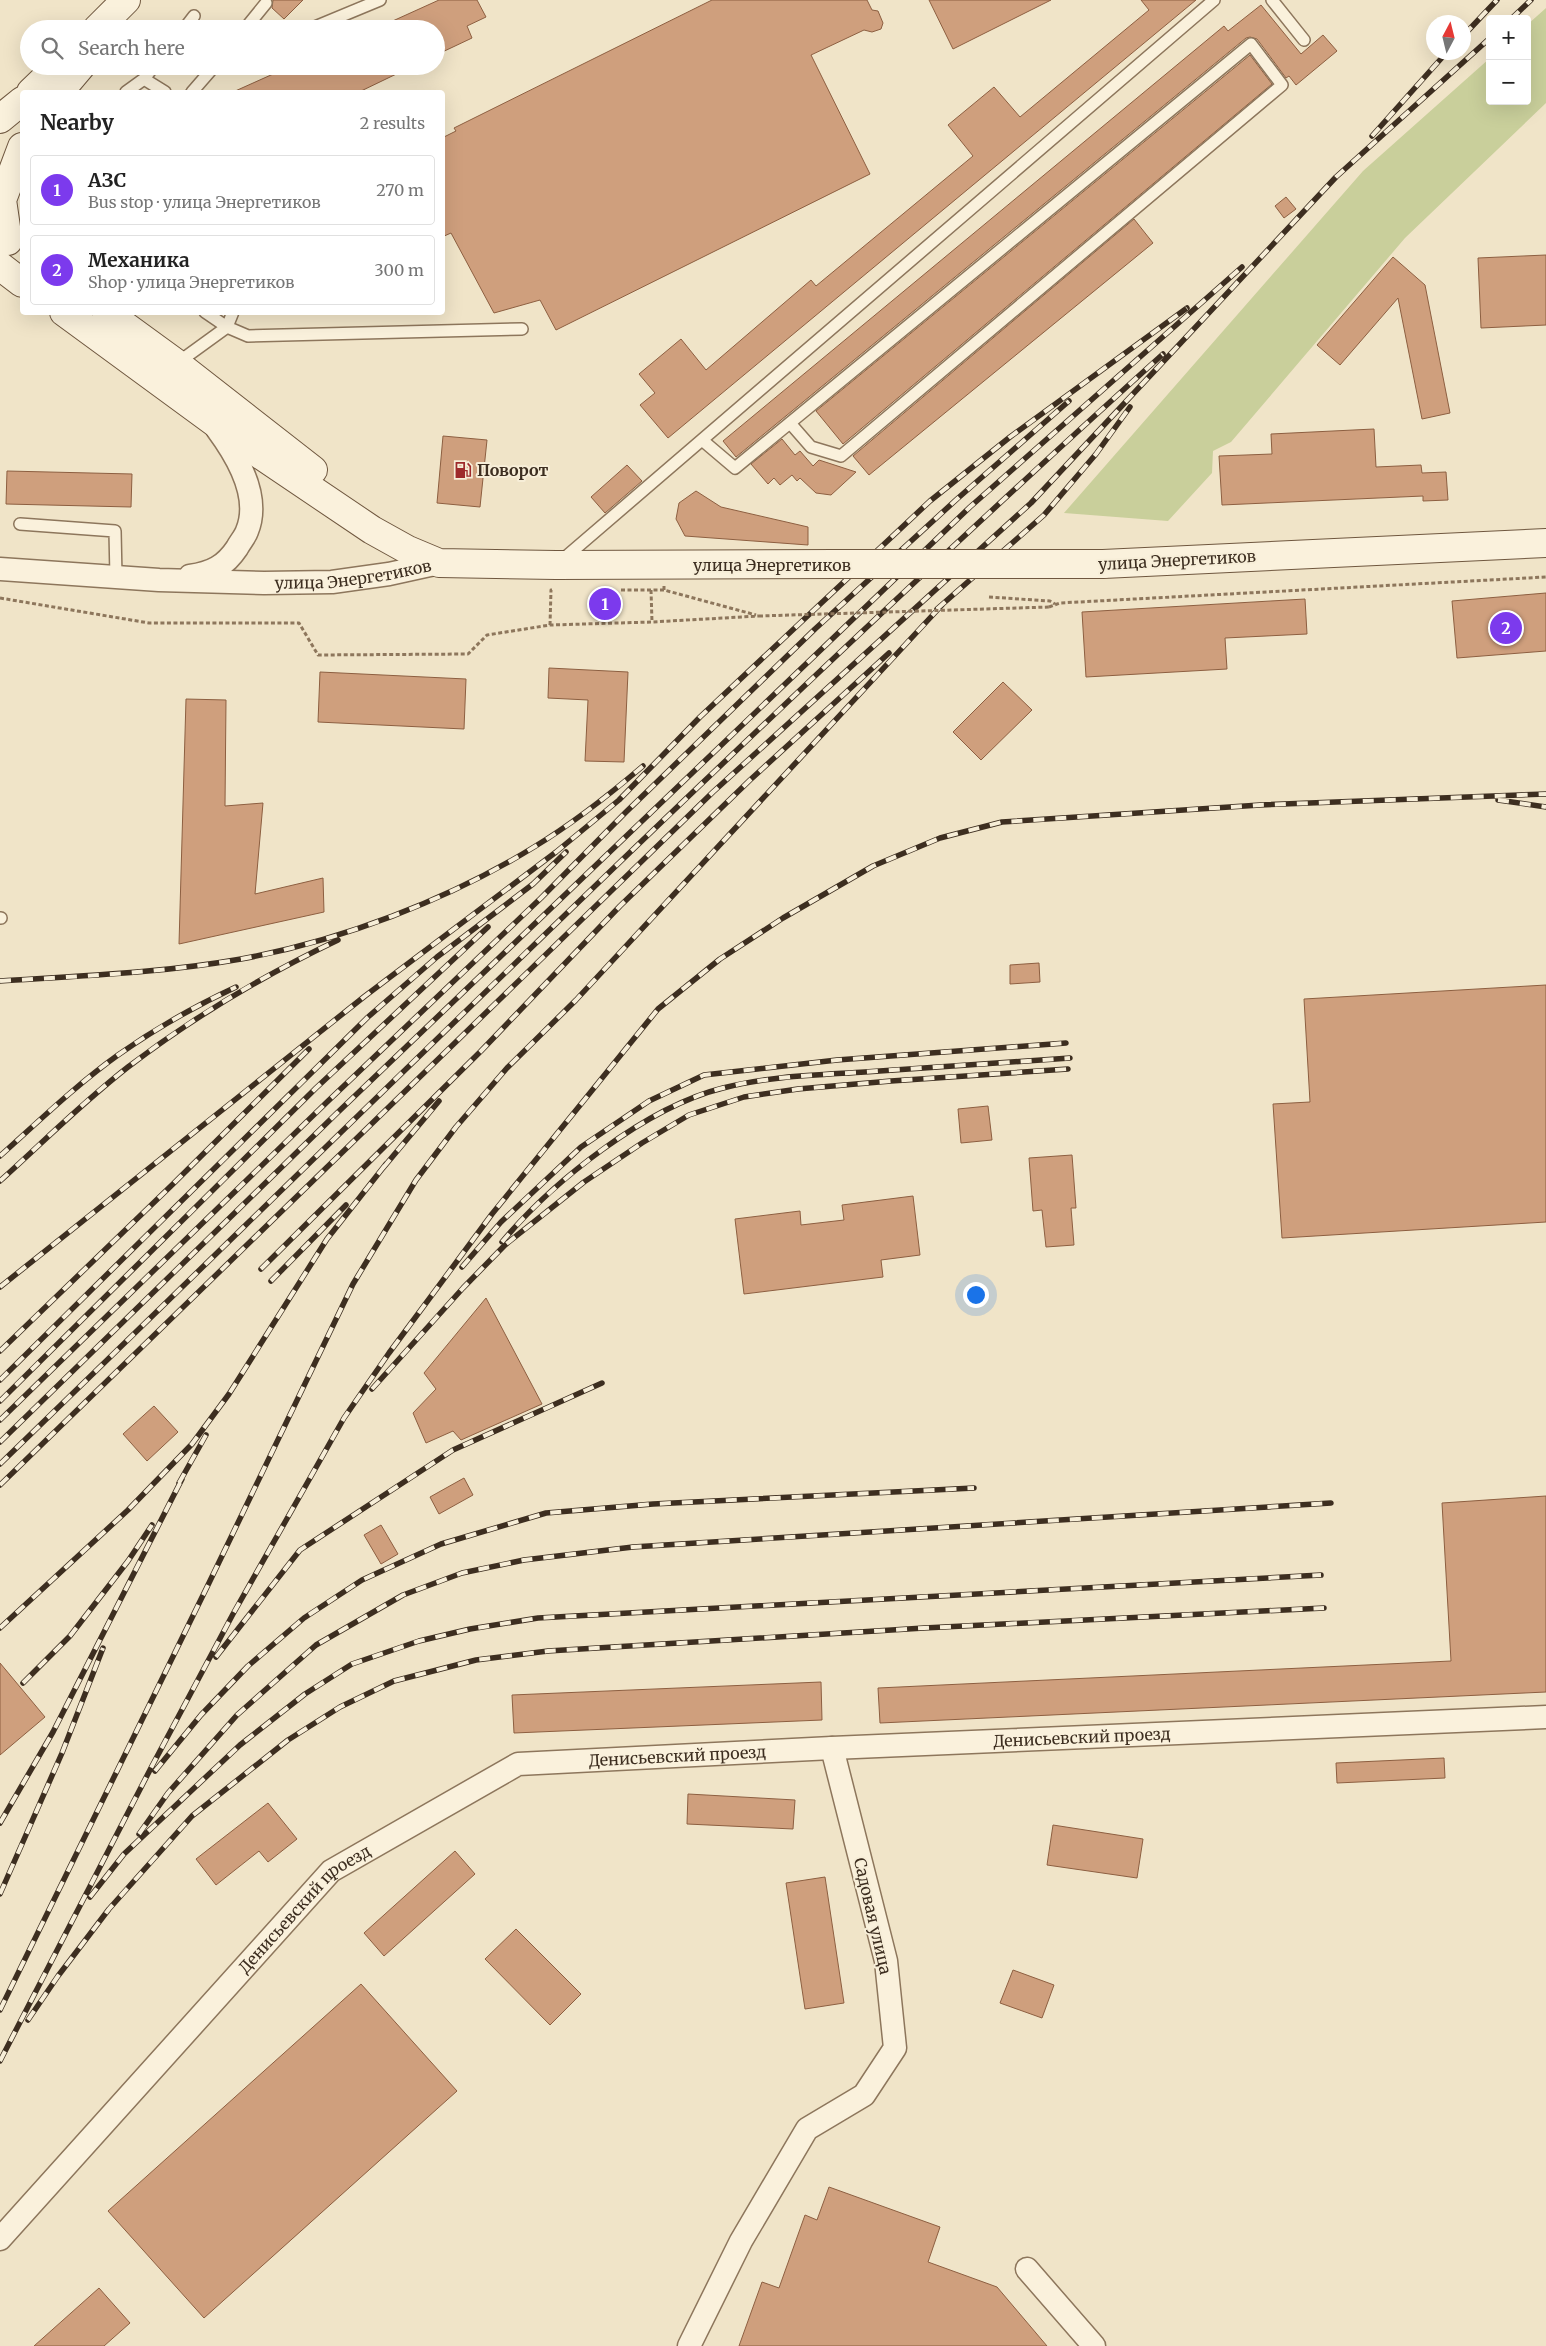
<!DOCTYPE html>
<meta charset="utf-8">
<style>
:root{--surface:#fff;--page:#f6f6f6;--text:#222;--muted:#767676;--line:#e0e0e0;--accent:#7c3aed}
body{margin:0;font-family:Merriweather,serif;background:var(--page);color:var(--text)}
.controls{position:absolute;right:15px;top:15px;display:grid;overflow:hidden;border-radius:5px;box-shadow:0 5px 20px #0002}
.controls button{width:45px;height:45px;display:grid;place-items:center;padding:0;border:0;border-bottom:1px solid var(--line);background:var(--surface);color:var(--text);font:25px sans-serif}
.compass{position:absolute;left:1426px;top:15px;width:45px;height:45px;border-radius:50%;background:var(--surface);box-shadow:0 5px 20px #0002;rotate:7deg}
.you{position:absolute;left:975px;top:1294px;width:18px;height:18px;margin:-12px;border:4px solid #fff;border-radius:50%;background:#1a73e8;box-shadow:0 0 0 8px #1a73e833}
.badge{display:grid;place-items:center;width:32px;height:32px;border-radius:50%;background:var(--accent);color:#fff;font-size:16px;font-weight:700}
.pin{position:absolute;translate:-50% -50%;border:2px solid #fff;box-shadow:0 1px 5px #0006}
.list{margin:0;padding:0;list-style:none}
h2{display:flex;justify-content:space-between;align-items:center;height:65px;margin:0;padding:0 20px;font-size:21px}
h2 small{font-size:16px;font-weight:400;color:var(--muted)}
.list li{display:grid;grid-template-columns:32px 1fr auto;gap:15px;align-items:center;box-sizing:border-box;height:70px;margin:0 10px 10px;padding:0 10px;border:1px solid var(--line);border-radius:5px}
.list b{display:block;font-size:19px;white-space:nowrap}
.list p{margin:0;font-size:16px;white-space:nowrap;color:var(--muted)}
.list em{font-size:16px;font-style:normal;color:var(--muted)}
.icon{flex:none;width:28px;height:28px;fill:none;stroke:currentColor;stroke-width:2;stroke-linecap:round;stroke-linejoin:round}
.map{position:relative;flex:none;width:1546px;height:2346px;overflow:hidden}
.search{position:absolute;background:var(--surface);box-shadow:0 5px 20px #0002;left:20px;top:20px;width:425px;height:55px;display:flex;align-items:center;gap:12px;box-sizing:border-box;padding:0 18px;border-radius:28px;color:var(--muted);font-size:19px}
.panel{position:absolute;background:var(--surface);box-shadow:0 5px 20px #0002;left:20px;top:90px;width:425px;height:225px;border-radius:5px}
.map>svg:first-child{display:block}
.green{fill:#c9cf9b}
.building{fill:#cf9f7d;stroke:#8d5f41}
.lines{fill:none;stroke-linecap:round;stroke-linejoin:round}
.lane-casing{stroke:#8d765c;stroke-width:14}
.street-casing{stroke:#8d765c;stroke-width:25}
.secondary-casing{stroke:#6f573f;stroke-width:30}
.path{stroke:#8d765c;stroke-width:3;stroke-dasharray:4 2.5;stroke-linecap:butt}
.lane{stroke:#faf1dc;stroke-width:11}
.street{stroke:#faf1dc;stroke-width:22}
.secondary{stroke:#faf1dc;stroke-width:28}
.rail-casing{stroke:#3d2e20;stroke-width:5.5}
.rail{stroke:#f7eed8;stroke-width:4;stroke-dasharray:11;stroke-linecap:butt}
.secondary-bridge-casing{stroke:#6f573f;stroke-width:30;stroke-linecap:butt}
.path-bridge{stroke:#8d765c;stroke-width:3;stroke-dasharray:4 2.5;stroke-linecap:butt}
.secondary-bridge{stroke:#faf1dc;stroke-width:28}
.labels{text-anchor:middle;stroke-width:4;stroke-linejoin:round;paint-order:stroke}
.poi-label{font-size:16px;font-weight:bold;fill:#3d2e20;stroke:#f7eed8;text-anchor:start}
.street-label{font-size:16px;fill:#3d2e20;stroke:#f7eed8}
</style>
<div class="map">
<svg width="1546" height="2346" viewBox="0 0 1546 2346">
<rect width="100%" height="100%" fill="#f0e4c8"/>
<path class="green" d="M1546 8V103L1405 238 1231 442 1213 451 1212 473 1168 521 1064 513 1363 171 1490 58V101H1527V25Z"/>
<path class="building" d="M273 0H303L284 19 272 8Z
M439 0H477L486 17 467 26 472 38 436 55V29H375Z
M712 0H867L872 10 878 11 883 23 881 29 872 32 864 30 811 55 870 174 556 330 540 300 494 313 451 233 442 237V138L456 131 454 128Z
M929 0H1051L953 49Z
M1141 0H1196L668 438 640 405 655 393 639 374 681 339 706 370 811 280 816 286 973 156 948 125 994 87 1020 117 1149 10Z
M1261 5 1301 54 1323 35 1337 51 1296 85 1289 76 1286 78 1257 39 1250 37 1246 38 736 457 723 441 1224 26 1228 31Z
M1250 55 1272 84 843 444 816 411Z
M291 66H413L359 92H233Z
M1286 197 1296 209 1284 218 1275 206Z
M1134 219 1153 243 869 475 853 456Z
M1546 255V325L1481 328 1478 258Z
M1393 257 1425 285 1450 413 1422 419 1398 298 1340 365 1317 345Z
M1374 429 1376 467 1421 465 1422 473 1446 472 1448 500 1423 501V496L1222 505 1219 456 1272 454 1271 434Z
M443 436 487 440 480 507 437 503Z
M782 439 795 455 800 451 813 466 819 460 856 472 831 495 816 493 800 478 797 481 792 475 780 485 774 478 768 484 751 464Z
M627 465 642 481 605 513 591 497Z
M7 471 132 474 131 507 6 504Z
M696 491 721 507 808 527V545L685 536 676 519 679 503Z
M1546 593V651L1457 658 1452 601Z
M1305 599 1307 634 1225 638 1227 669 1086 677 1082 612Z
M549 668 628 672 624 762 585 761 588 700 548 698Z
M320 672 466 679 464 729 318 722Z
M1003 682 1032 710 981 760 953 732Z
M186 699 226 700 225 806 263 803 255 894 323 878 324 912 179 944Z
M1039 963 1040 982 1010 984V965Z
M1546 985V1222L1282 1238 1273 1104 1310 1102 1304 999Z
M988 1106 992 1140 961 1143 958 1109Z
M1072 1155 1076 1208H1071L1074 1245 1046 1247 1042 1210 1033 1211 1029 1158Z
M913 1196 920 1255 881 1260 883 1277 744 1294 735 1219 800 1211 801 1225 844 1220 842 1205Z
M486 1298 542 1404 461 1440 453 1431 426 1443 413 1413 436 1389 424 1373Z
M154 1406 178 1432 147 1461 123 1434Z
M464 1478 473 1495 439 1514 430 1497Z
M1546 1496V1692L880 1723 878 1688 1451 1661 1442 1503Z
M381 1525 398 1554 381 1564 364 1535Z
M0 1663 45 1717 0 1755Z
M821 1682 822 1720 514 1733 512 1695Z
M1444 1758 1445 1778 1337 1783 1336 1763Z
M688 1794 795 1800 793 1829 687 1824Z
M268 1803 297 1839 268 1862 259 1851 216 1885 196 1859Z
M1053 1825 1143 1839 1137 1878 1047 1865Z
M455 1851 475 1874 384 1956 364 1933Z
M825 1877 844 2003 805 2009 786 1883Z
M516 1929 581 1994 550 2025 485 1959Z
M1013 1970 1054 1985 1042 2018 1000 2003Z
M361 1984 457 2091 204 2318 108 2211Z
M829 2187 940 2227 928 2262 997 2287 1047 2346H739L762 2282 779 2288 805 2215 817 2220Z
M99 2288 130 2323 104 2346H34Z"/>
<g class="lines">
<g class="lane-casing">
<path id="lane" d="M1272 0 1304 40
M184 29 194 16
M245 29 266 3
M310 29 380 0
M144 79 154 66
M126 92 144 79 165 92
M192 92 212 69 219 66
M205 312 227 327 248 336 522 329
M176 364 227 327 233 312
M702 440 735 468 1251 44 1282 85 841 456 811 447 790 423
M20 524 115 531 116 577
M561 561 1214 0
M0 918H1"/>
</g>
<g class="street-casing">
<g id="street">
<path id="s1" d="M0 569 159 580 264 583 332 582 389 574 439 563"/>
<path d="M190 576C212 573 225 566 237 548 240 542 245 537 247 531 261 497 237 456 217 429"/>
<path id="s2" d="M0 2239 331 1871 518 1764 832 1748 1546 1717"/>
<path d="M1027 2269 1094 2346"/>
<path d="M689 2346 741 2241 807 2129 864 2095 895 2048 886 1961 832 1748"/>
</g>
</g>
<g class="secondary-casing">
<path id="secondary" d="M97 29 126 0
M31 92 58 66
M59 92 81 66
M0 119 22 101
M8 241 2 200 22 147
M0 266 22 283
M64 312 240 441 372 530 408 550 439 563 556 565 837 564
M106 312 176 363 313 470
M1103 564 1546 543"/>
</g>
<path class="path" d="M664 586V590L756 615
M621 590H664
M651 590 652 622
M989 597 1050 601 1055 604
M0 598 149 623H299L318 655 468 654 487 635 550 625 652 622 759 616
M1049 607 1060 603 1546 577
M550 625 551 590H552"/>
<use href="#lane" class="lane"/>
<use href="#street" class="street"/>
<use href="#secondary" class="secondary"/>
<g class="rail-casing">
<path id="rail" d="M1511 19 1531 0
M1464 35 1497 0
M1372 136 1447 52
M937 609 1044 515 1096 454 1130 407
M1498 800 1546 807
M0 981C81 976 162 973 241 959 340 941 448 900 534 847 572 824 609 795 643 766
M0 1156C38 1122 76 1085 118 1055 155 1029 195 1006 236 987
M383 1168 439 1101
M0 1181C42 1143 83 1102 128 1067 195 1016 262 976 338 940
M502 1242C552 1182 646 1107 723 1088 769 1076 818 1075 865 1072 933 1067 1002 1063 1070 1058
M462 1267 501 1222 581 1147 649 1101 704 1075 837 1060 1066 1043
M261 1269 481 1051 620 906 750 780 889 653
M271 1281 346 1205
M0 1287 365 996 556 852 619 800 700 717 930 501 1010 437 1187 308
M0 1351 173 1184 309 1049
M0 1380 368 1017 437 957 533 884 566 852
M372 1389 463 1288 505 1245 584 1182 642 1143 689 1115 744 1097 798 1089 891 1081 1068 1069
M0 1401 316 1088 488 927
M0 1420 326 1103 541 898 626 812 815 629 957 499 1069 401
M0 1442 336 1114 970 507 1242 267
M0 1464C385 1091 765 713 1163 354
M179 1483 206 1435
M0 1485 713 792 1031 503 1336 177 1490 38
M0 1628 128 1510 192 1444 229 1394 327 1239 386 1164
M216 1657 300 1550 453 1450 602 1383
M23 1683 70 1636 128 1561 152 1525
M155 1771 201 1715 248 1666 304 1618 362 1580 441 1544 546 1513 653 1504 974 1488
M0 1823 53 1732 182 1479
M139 1834 168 1793 237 1715 316 1645 403 1595 462 1573 524 1560 633 1547 1331 1503
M0 1894 62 1753 103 1648
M90 1897 124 1854 240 1745 305 1694 352 1664 419 1641 470 1629 538 1618 1321 1575
M0 2010 208 1585 353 1284 416 1180 456 1127 507 1068 576 1000 942 605
M28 2020 58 1976 109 1909 192 1816 288 1740 340 1707 394 1681 476 1660 548 1651 924 1628 1324 1608
M0 2061 152 1766 233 1614 344 1418 389 1353 492 1214 658 1009 720 959 783 918 873 866 940 838 1002 822 1260 805 1546 794"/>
</g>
<use href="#rail" class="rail"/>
<g class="secondary-bridge-casing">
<path id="secondary-bridge" d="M837 564H1103"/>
</g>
<path class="path-bridge" d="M759 616 1049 607"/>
<use href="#secondary-bridge" class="secondary-bridge"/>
</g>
<defs>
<g id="fuel-bare" transform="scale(1.35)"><path d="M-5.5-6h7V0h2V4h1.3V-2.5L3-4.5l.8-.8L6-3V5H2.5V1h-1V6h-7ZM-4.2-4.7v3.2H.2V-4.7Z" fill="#9e2a2b" stroke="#f7eed8" stroke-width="2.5" paint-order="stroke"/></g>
</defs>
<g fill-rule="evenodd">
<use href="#fuel-bare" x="463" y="470"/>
</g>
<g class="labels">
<g class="poi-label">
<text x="477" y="476">Поворот</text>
</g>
<g class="street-label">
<text transform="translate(1177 560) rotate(-3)" y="6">улица Энергетиков</text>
<text x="772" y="571">улица Энергетиков</text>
<text dy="6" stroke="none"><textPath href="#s1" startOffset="354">улица Энергетиков</textPath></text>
<text dy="6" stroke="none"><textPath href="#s2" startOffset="1275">Денисьевский проезд</textPath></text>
<text dy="6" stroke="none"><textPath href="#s2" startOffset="870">Денисьевский проезд</textPath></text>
<text dy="6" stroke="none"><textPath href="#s2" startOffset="450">Денисьевский проезд</textPath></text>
<text transform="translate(873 1916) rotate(77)" y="6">Садовая улица</text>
</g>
</g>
</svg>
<div class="controls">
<button>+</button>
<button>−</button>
</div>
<svg class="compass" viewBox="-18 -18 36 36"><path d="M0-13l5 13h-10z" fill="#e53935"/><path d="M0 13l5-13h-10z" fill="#767676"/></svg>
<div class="you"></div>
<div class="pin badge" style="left:605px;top:604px">1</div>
<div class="pin badge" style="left:1506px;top:628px">2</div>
<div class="search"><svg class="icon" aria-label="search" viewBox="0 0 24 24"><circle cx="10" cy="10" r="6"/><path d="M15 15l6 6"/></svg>Search here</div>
<section class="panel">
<h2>Nearby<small>2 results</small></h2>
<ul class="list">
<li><span class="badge">1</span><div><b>АЗС</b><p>Bus stop · улица Энергетиков</p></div><em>270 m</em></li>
<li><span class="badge">2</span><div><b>Механика</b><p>Shop · улица Энергетиков</p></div><em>300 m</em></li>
</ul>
</section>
</div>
